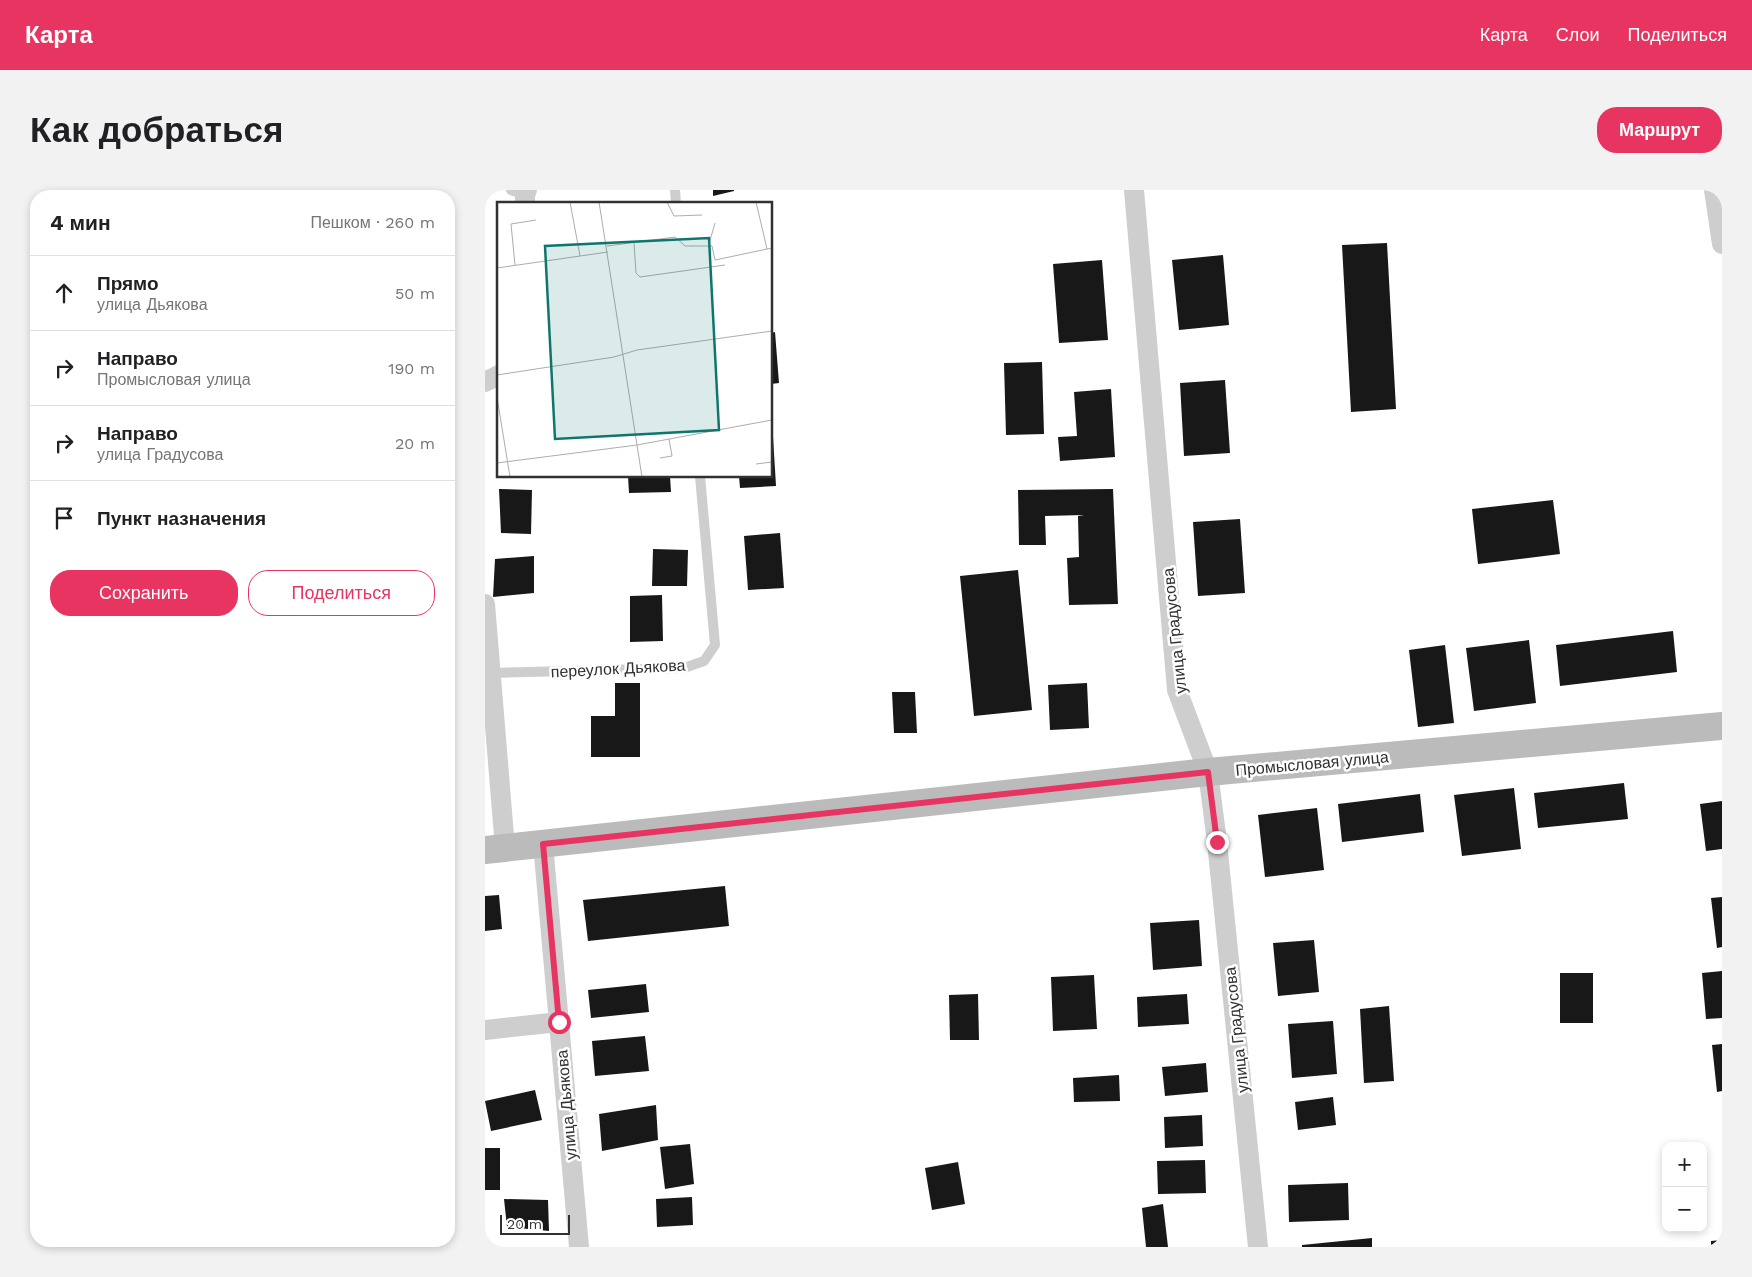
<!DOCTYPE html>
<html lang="ru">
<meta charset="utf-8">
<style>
:root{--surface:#fff;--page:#f2f2f2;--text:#202124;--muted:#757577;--line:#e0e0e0;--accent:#e83460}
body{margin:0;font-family:"Work Sans",sans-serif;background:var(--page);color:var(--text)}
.controls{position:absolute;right:15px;bottom:15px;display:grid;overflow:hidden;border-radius:10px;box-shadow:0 2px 8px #0003}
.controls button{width:45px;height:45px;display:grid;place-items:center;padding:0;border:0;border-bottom:1px solid var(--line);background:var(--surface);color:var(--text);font:25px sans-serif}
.scale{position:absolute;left:15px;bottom:12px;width:70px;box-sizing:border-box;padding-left:5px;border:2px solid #313131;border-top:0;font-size:14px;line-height:18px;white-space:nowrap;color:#313131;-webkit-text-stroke:4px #fff;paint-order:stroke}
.stop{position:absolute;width:15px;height:15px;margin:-11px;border:4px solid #e83460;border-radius:50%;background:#fff}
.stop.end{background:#e83460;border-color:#fff;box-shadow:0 1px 5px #0008}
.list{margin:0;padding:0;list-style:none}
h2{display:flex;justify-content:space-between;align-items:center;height:65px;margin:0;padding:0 20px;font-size:21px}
h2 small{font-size:16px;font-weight:400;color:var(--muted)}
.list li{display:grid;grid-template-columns:32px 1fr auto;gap:15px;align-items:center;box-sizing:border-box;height:75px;padding:0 20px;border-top:1px solid var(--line)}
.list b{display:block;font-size:19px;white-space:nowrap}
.list p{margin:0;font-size:16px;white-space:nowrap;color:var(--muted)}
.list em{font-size:16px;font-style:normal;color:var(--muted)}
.actions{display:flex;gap:10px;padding:15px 20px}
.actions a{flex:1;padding:11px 0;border:1px solid var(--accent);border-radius:20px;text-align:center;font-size:18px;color:var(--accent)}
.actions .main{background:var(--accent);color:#fff}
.icon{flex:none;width:28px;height:28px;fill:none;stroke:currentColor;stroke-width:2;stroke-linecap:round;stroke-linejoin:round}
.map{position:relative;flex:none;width:1237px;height:1057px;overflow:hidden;border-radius:20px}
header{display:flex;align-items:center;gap:30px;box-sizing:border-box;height:70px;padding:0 25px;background:var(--accent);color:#fff}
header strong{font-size:24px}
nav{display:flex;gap:28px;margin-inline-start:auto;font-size:18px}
.intro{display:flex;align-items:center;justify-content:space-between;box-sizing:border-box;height:120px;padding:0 30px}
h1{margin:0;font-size:35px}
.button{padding:12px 22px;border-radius:20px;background:var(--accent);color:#fff;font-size:18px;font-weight:700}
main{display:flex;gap:30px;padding:0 30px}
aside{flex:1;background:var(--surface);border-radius:20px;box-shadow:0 2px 8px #0003}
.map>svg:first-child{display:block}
.building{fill:#181818}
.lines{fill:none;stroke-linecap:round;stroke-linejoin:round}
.lane{stroke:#cecece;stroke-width:10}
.street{stroke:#cecece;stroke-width:20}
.secondary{stroke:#bbb;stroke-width:28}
.route{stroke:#e83460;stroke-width:6}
.labels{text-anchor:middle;stroke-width:5;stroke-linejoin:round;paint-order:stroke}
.street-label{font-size:16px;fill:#313131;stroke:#fff}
.inset-road{fill:none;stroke:#adadad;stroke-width:1}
.view{fill:#0f766e;fill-opacity:0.15;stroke:#0f766e;stroke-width:2.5}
.inset-edge{fill:none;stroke:#313131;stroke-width:2.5}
</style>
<header>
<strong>Карта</strong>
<nav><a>Карта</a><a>Слои</a><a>Поделиться</a></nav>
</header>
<div class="intro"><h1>Как добраться</h1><a class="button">Маршрут</a></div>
<main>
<aside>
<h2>4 мин<small>Пешком · 260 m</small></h2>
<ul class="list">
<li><svg class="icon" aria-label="ahead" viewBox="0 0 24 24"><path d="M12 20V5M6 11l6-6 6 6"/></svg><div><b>Прямо</b><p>улица Дьякова</p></div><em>50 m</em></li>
<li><svg class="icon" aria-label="right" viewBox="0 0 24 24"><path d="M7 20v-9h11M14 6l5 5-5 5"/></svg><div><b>Направо</b><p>Промысловая улица</p></div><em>190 m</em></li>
<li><svg class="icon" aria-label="right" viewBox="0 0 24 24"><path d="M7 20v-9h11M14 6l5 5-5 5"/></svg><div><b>Направо</b><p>улица Градусова</p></div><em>20 m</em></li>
<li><svg class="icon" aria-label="arrive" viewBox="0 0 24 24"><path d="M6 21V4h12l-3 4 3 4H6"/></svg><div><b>Пункт назначения</b></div></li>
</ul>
<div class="actions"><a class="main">Сохранить</a><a>Поделиться</a></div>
</aside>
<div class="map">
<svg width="1237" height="1057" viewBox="0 0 1237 1057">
<rect width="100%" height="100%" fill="#fff"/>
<path class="building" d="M228 0H249V1L228 6Z
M902 53 911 219 866 222 857 55Z
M738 65 744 135 694 140 687 70Z
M617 70 623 150 574 153 568 74Z
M290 142 294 193 286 194V143Z
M557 172 559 244 521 245 519 173Z
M740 190 745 263 699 266 695 193Z
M626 199 630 267 575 271 573 247 592 246 589 202Z
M286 247H288L291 296 255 298 254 286H286Z
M143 286H185L186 302 144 303Z
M14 299 47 300 46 344 16 343Z
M628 299 633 414 584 415 582 368 594 367 593 326 599 325 560 326 561 355H534L533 300Z
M1068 310 1075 364 993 374 987 319Z
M755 329 760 403 713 406 708 332Z
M295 343 299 398 263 400 259 346Z
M168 359 203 360 202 396H167Z
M49 366V403L8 407 10 369Z
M533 380 547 520 489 526 475 386Z
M177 405 178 451 145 452V406Z
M1188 441 1192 482 1075 496 1071 455Z
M1044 450 1051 513 989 521 981 458Z
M960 455 969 533 933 537 924 460Z
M130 493H155V567H106V526H130Z
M602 493 604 538 565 540 563 495Z
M407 502H430L432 543H409Z
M1139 593 1143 629 1053 638 1049 603Z
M1029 598 1036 659 977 666 969 605Z
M935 604 939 642 857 652 853 614Z
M1237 611V659L1221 661 1215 614Z
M832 618 839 680 780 687 773 625Z
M240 696 244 736 103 751 98 710Z
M14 705 17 739 0 741V706Z
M1237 707V757L1232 758 1226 708Z
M714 730 717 776 668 780 665 733Z
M829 750 834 802 793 806 788 753Z
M1237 781V828L1221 829 1217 783Z
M1075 783H1108V833H1075Z
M609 785 612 839 568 841 566 787Z
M161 794 164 822 106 828 103 800Z
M493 804 494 850H465L464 805Z
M702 804 704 834 653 837 652 807Z
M904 816 909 891 879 893 875 819Z
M848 831 852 884 807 888 803 834Z
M160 846 164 881 110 886 107 851Z
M1237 854V901L1232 902 1227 855Z
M721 873 723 902 680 906 677 877Z
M634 885 635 911 589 912 588 888Z
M50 900 57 930 6 941 0 911Z
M848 907 851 935 813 940 810 912Z
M171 915 173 950 117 961 114 924Z
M717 925 718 956 680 958 679 927Z
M205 954 209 994 180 999 175 957Z
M0 958H15V1000H0Z
M720 970 721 1003 673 1004 672 971Z
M473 972 480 1014 447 1020 440 978Z
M863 993 864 1030 804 1032 803 995Z
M207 1007 208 1035 172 1037 171 1009Z
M19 1009 63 1010 64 1041 22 1037Z
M678 1014 683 1057H661L657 1018Z
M887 1048V1057H817V1055Z
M1237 1050V1057H1226V1051Z"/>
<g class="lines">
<path class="lane" d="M26 0 40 5
M190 0 191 14
M7 483 199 478 219 471 230 455 215 286"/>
<path class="street" d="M649 0 692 500 723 582 732 652 773 1057
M1229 0 1237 54
M40 14V5L42 0
M0 192 14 185
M0 414 20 658
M58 654 94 1057
M0 840 74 832"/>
<path class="secondary" d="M0 660 723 582 1237 536"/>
</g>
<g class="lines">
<path class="route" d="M74 832 58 654 723 582 732 652"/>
</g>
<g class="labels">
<g class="street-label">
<text transform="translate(689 441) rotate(-96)" y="6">улица Градусова</text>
<text transform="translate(133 478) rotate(-3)" y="6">переулок Дьякова</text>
<text transform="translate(827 573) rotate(-5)" y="6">Промысловая улица</text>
<text transform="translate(751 840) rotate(-96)" y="6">улица Градусова</text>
<text transform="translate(81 915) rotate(-95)" y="6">улица Дьякова</text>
</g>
</g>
<g transform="translate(12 12)">
<rect width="275" height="275" fill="#fff"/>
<path class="inset-road" d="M73 0 83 54M102 0 145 275M170 0 177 14 205 13M259 0 270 47M137 41 139 71 143 75 228 63M212 42 218 21M110 44 178 35 188 44H215L218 58 275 46M18 63 14 22 39 18M0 66 111 50M0 173 117 155 140 148 275 129M0 195 13 275M163 256 175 254 172 237M0 261 140 243 275 218M259 262 275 260"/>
<path class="view" d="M212 36 222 228 58 237 48 44Z"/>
<rect width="275" height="275" class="inset-edge"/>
</g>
</svg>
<div class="controls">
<button>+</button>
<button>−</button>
</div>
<div class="scale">20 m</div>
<div class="stop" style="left:74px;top:832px"></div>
<div class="stop end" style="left:732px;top:652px"></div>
</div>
</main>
